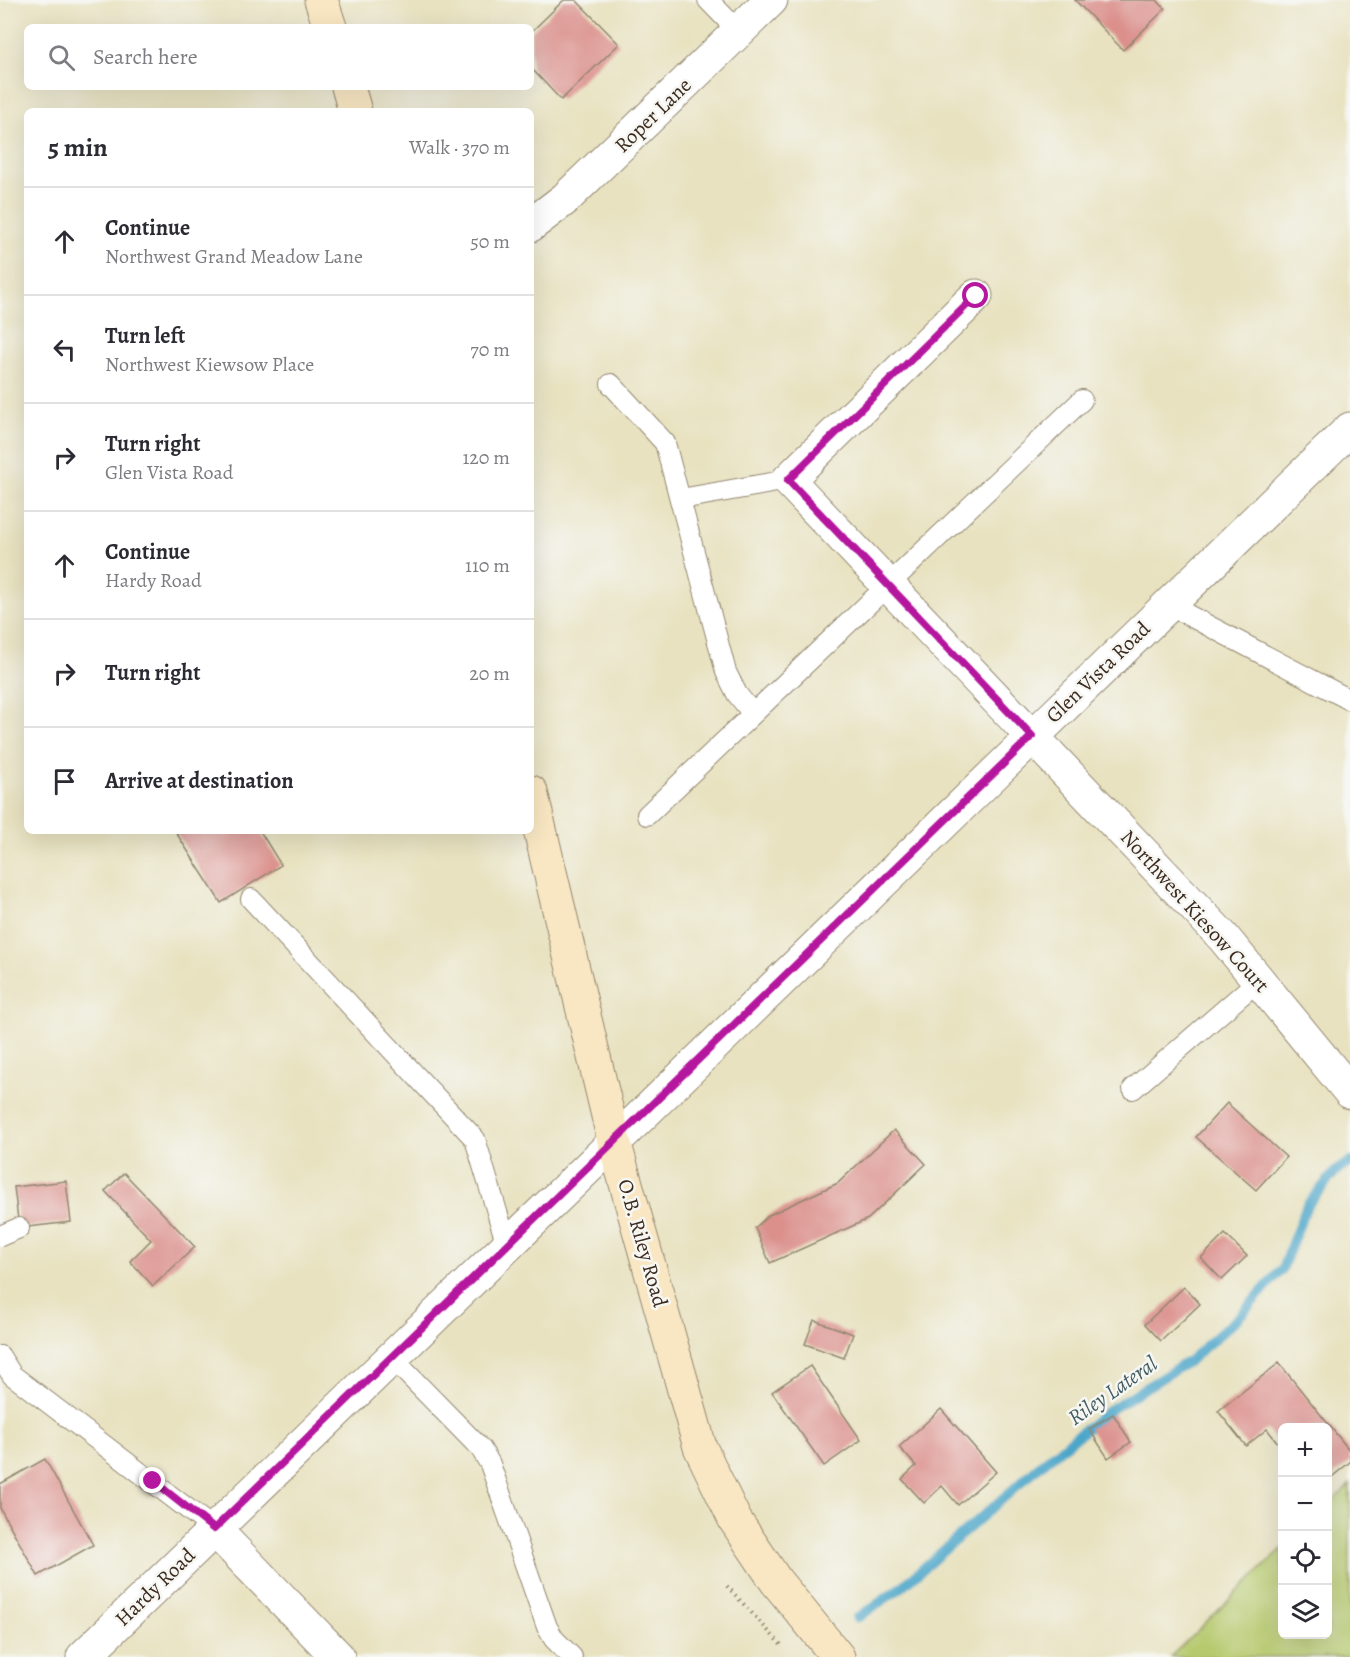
<!DOCTYPE html>
<meta charset="utf-8">
<style>
:root{--surface:#fff;--page:#f2f2f3;--text:#2b2b33;--muted:#7c7c81;--line:#e1e1e2}
body{margin:0;font-family:Alegreya,serif;background:var(--page);color:var(--text)}
.controls{position:absolute;right:18px;bottom:18px;display:grid;overflow:hidden;border-radius:9px;box-shadow:0 6px 24px #0002}
.controls button{width:54px;height:54px;display:grid;place-items:center;padding:0;border:0;border-bottom:2px solid var(--line);background:var(--surface);color:var(--text);font:30px sans-serif}
.stop{position:absolute;width:18px;height:18px;margin:-14px;border:4px solid #b5179e;border-radius:50%;background:#fff}
.stop.end{background:#b5179e;border-color:#fff;box-shadow:0 2px 6px #0008}
.list{margin:0;padding:0;list-style:none}
h2{display:flex;justify-content:space-between;align-items:center;height:78px;margin:0;padding:0 24px;font-size:26px}
h2 small{font-size:20px;font-weight:400;color:var(--muted)}
.list li{display:grid;grid-template-columns:39px 1fr auto;gap:18px;align-items:center;box-sizing:border-box;height:108px;padding:0 24px;border-top:2px solid var(--line)}
.list b{display:block;font-size:22px;white-space:nowrap}
.list p{margin:0;font-size:20px;white-space:nowrap;color:var(--muted)}
.list em{font-size:20px;font-style:normal;color:var(--muted)}
.icon{flex:none;width:33px;height:33px;fill:none;stroke:currentColor;stroke-width:2;stroke-linecap:round;stroke-linejoin:round}
.map{position:relative;flex:none;width:1350px;height:1657px;overflow:hidden}
.search{position:absolute;background:var(--surface);box-shadow:0 6px 24px #0002;left:24px;top:24px;width:510px;height:66px;display:flex;align-items:center;gap:15px;box-sizing:border-box;padding:0 21px;border-radius:9px;color:var(--muted);font-size:22px}
.panel{position:absolute;background:var(--surface);box-shadow:0 6px 24px #0002;left:24px;top:108px;width:510px;height:726px;border-radius:9px}
.map>svg:first-child{display:block}
.green{fill:#b6c96d;stroke:#787a46;stroke-width:1.5}
.lines{fill:none;stroke-linecap:round;stroke-linejoin:round}
.stream{stroke:#4ba6c9;stroke-width:10}
.building{fill:#db908c}
.lane-casing{stroke:#92866f;stroke-width:22}
.street-casing{stroke:#92866f;stroke-width:35}
.secondary-casing{stroke:#92866f;stroke-width:35}
.path{stroke:#92866f;stroke-width:4;stroke-dasharray:1.5 4.5;stroke-linecap:butt}
.lane{stroke:#fff;stroke-width:20}
.street{stroke:#fff;stroke-width:33}
.secondary{stroke:#f9e7c3;stroke-width:33}
.route{stroke:#b5179e;stroke-width:8}
.labels{text-anchor:middle;stroke-width:5;stroke-linejoin:round;paint-order:stroke}
.street-label{font-size:21px;fill:#3b2a1e;stroke:#f6f6f2}
.water-label{font-size:22px;font-style:italic;fill:#415c62;stroke:#f6f6f2}
</style>
<div class="map">
<svg width="1350" height="1657" viewBox="0 0 1350 1657">
<rect width="100%" height="100%" fill="#f6f6f2"/>
<filter id="ink" filterUnits="userSpaceOnUse"><feTurbulence type="fractalNoise" baseFrequency=".0167" numOctaves="2"/><feDisplacementMap in="SourceGraphic" scale="12" xChannelSelector="R" yChannelSelector="G"/><feConvolveMatrix kernelMatrix="1 2 1 2 8 2 1 2 1" color-interpolation-filters="sRGB"/></filter>
<filter id="wash" filterUnits="userSpaceOnUse"><feTurbulence type="fractalNoise" baseFrequency=".008" numOctaves="4" result="noise"/><feDisplacementMap in="SourceGraphic" scale="24" xChannelSelector="R" yChannelSelector="G"/><feGaussianBlur stdDeviation="1.35" result="paint"/><feColorMatrix in="noise" values="0 0 0 0 0 0 0 0 0 0 0 0 0 0 0 0 0 1.4 0 .05"/><feComposite in="paint" operator="in"/></filter>
<g filter="url(#wash)">
<rect width="100%" height="100%" fill="#e8e2c0"/>
<path class="green" d="M1350 1484V1657H1170L1282 1549V1634H1328V1506Z"/>
<g class="lines">
<path class="stream" d="M857 1618 902 1587 1043 1463 1111 1409 1189 1361 1239 1317 1282 1269 1307 1205 1336 1171 1350 1162"/>
</g>
<g id="blocks">
<path class="building" d="M564 0H576L619 44 561 100 531 68V32Z
M1075 0H1157L1165 9 1123 50Z
M175 831H260L281 865 221 903Z
M1227 1103 1286 1157 1256 1190 1196 1137Z
M894 1130 926 1164 868 1219 770 1263 755 1228 769 1215 838 1183Z
M124 1173 195 1247 153 1286 130 1261 151 1240 105 1191Z
M66 1181 71 1222 19 1228 14 1187Z
M1225 1234 1247 1256 1222 1280 1201 1258Z
M1184 1287 1200 1304 1161 1341 1145 1324Z
M814 1320 853 1334 844 1358 805 1344Z
M1279 1363 1350 1451V1462L1328 1480V1428H1282V1448L1267 1429 1246 1446 1218 1411Z
M810 1366 861 1440 824 1466 772 1392Z
M941 1409 996 1472 958 1505 942 1486 924 1503 902 1479 916 1466 899 1447Z
M1113 1414 1131 1442 1108 1458 1089 1429Z
M45 1459 93 1545 38 1576 0 1508V1484Z"/>
</g>
</g>
<g filter="url(#ink)">
<use href="#blocks" fill-opacity="0" stroke="#92866f" stroke-width="1.5"/>
<g class="lines">
<g class="lane-casing">
<path id="lane" d="M708 0 739 32
M611 384 665 443 726 672 737 694 753 714
M681 499 788 480
M1169 605 1350 700
M647 815 1082 400
M251 899 475 1139 507 1245
M1133 1089 1260 979
M0 1236 19 1228
M0 1356 12 1375 214 1529
M392 1358 481 1449 490 1464 547 1627 554 1639 572 1657"/>
</g>
<g class="street-casing">
<path id="street" d="M531 225 565 199 771 0
M976 296 788 480 1223 937 1350 1092
M214 1529 338 1657
M83 1657 1350 429"/>
</g>
<g class="secondary-casing">
<path id="secondary" d="M321 0 330 27
M348 87 355 111
M531 792 614 1141 700 1447 735 1520 776 1581 838 1657"/>
</g>
<path class="path" d="M727 1586 783 1647"/>
<use href="#lane" class="lane"/>
<use href="#street" class="street"/>
<use href="#secondary" class="secondary"/>
</g>
</g>
<g class="lines" filter="url(#ink)">
<path class="route" d="M153 1481 214 1529 1032 736 788 480 976 296"/>
</g>
<g class="labels">
<g class="street-label">
<text transform="translate(653 115) rotate(-44)" y="7">Roper Lane</text>
<text transform="translate(1098 672) rotate(-44)" y="7">Glen Vista Road</text>
<text transform="translate(1195 911) rotate(48)" y="7">Northwest Kiesow Court</text>
<text transform="translate(643 1243) rotate(74)" y="7">O.B. Riley Road</text>
<text transform="translate(155 1587) rotate(-44)" y="7">Hardy Road</text>
</g>
<g class="water-label">
<text transform="translate(1112 1390) rotate(-35)" y="8">Riley Lateral</text>
</g>
</g>
</svg>
<div class="controls">
<button>+</button>
<button>−</button>
<button><svg class="icon" aria-label="locate" viewBox="0 0 24 24"><circle cx="12" cy="12" r="6"/><path d="M12 2v4M12 18v4M2 12h4M18 12h4"/></svg></button>
<button><svg class="icon" aria-label="layers" viewBox="0 0 24 24"><path d="M12 4l9 5-9 5-9-5zM3 14l9 5 9-5"/></svg></button>
</div>
<div class="stop" style="left:976px;top:296px"></div>
<div class="stop end" style="left:153px;top:1481px"></div>
<div class="search"><svg class="icon" aria-label="search" viewBox="0 0 24 24"><circle cx="10" cy="10" r="6"/><path d="M15 15l6 6"/></svg>Search here</div>
<section class="panel">
<h2>5 min<small>Walk · 370 m</small></h2>
<ul class="list">
<li><svg class="icon" aria-label="ahead" viewBox="0 0 24 24"><path d="M12 20V5M6 11l6-6 6 6"/></svg><div><b>Continue</b><p>Northwest Grand Meadow Lane</p></div><em>50 m</em></li>
<li><svg class="icon" aria-label="left" viewBox="0 0 24 24"><path d="M17 20v-9H6M10 6l-5 5 5 5"/></svg><div><b>Turn left</b><p>Northwest Kiewsow Place</p></div><em>70 m</em></li>
<li><svg class="icon" aria-label="right" viewBox="0 0 24 24"><path d="M7 20v-9h11M14 6l5 5-5 5"/></svg><div><b>Turn right</b><p>Glen Vista Road</p></div><em>120 m</em></li>
<li><svg class="icon" aria-label="ahead" viewBox="0 0 24 24"><path d="M12 20V5M6 11l6-6 6 6"/></svg><div><b>Continue</b><p>Hardy Road</p></div><em>110 m</em></li>
<li><svg class="icon" aria-label="right" viewBox="0 0 24 24"><path d="M7 20v-9h11M14 6l5 5-5 5"/></svg><div><b>Turn right</b></div><em>20 m</em></li>
<li><svg class="icon" aria-label="arrive" viewBox="0 0 24 24"><path d="M6 21V4h12l-3 4 3 4H6"/></svg><div><b>Arrive at destination</b></div></li>
</ul>
</section>
</div>
